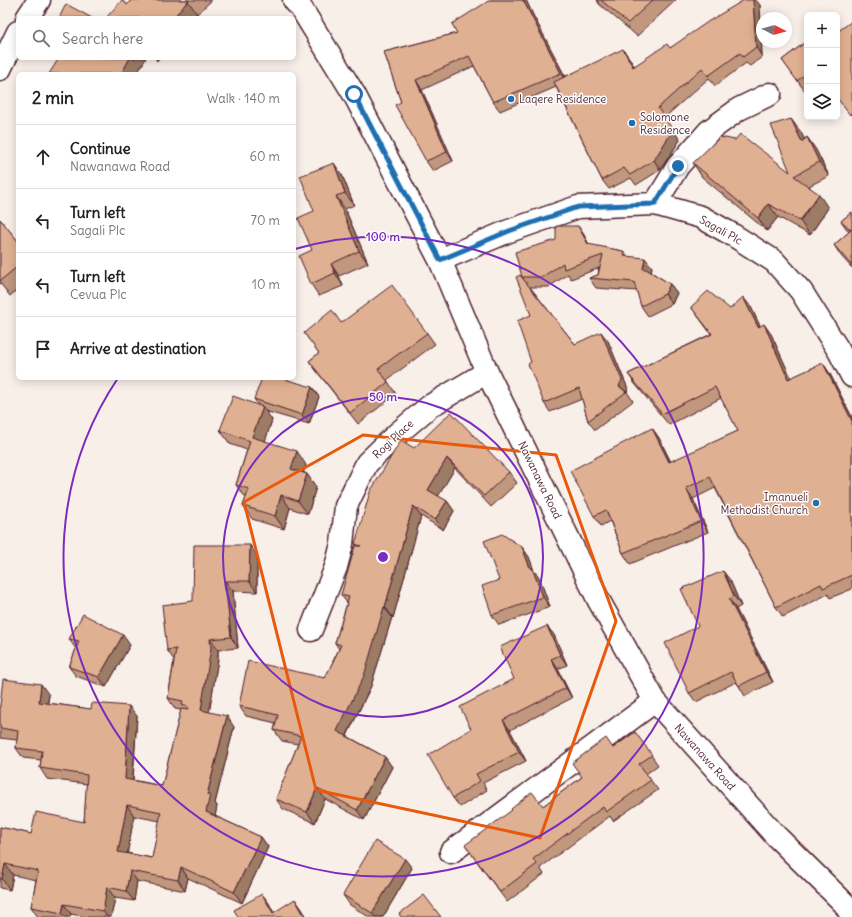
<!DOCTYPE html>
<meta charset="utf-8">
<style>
:root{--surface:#fff;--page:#f2f2f2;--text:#222;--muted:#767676;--line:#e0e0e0}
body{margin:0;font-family:Delius,sans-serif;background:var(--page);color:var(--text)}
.controls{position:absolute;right:12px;top:12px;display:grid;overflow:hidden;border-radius:6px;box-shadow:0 2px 10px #0003}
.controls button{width:36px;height:36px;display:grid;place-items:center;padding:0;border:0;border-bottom:1px solid var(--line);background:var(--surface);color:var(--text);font:20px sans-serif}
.compass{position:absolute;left:756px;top:12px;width:36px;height:36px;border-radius:50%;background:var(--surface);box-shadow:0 2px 10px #0003;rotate:96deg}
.stop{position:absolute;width:12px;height:12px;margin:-9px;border:3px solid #1f6fb2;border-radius:50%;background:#fff}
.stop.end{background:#1f6fb2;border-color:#fff;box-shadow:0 1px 4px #0008}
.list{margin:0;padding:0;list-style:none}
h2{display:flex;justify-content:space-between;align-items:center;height:52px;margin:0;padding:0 16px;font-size:17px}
h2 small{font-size:13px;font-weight:400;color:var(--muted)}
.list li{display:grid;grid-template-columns:26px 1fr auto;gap:12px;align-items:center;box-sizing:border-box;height:64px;padding:0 16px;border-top:1px solid var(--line)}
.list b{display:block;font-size:15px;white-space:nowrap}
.list p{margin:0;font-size:13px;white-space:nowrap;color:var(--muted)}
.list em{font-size:13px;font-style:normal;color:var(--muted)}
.icon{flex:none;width:22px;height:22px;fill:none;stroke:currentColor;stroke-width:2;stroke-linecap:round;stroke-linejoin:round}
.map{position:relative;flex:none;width:852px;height:917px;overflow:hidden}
.search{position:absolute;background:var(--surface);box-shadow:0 2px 10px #0003;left:16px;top:16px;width:280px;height:44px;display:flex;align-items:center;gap:10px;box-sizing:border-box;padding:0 14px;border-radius:6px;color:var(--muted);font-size:15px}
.panel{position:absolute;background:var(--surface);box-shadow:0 2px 10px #0003;left:16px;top:72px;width:280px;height:308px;border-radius:6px}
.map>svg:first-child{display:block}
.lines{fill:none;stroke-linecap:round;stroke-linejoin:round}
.minor-casing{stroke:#4a1f2b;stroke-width:25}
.minor{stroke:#fff;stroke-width:22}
.wall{fill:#c1977e;stroke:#4a1f2b;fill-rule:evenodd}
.shaded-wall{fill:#9d7b66;stroke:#4a1f2b}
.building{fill:#e0b092;stroke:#4a1f2b;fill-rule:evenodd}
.route{stroke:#1f6fb2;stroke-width:5}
.marked{fill:none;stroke:#e8590c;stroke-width:3;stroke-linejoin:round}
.ring{fill:none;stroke:#7b2cbf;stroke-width:2}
.poi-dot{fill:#1f6fb2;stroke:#fff;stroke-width:1.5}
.labels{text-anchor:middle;stroke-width:3;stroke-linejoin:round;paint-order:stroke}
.poi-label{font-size:11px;fill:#4a1f2b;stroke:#fff;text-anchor:start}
.street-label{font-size:11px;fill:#4a1f2b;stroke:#fff}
.centre{fill:#7b2cbf;stroke:#fff;stroke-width:2}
.ring-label{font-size:12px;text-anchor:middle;font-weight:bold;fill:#7b2cbf;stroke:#fff;stroke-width:3;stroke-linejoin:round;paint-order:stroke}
</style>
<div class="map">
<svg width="852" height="917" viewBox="0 0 852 917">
<rect width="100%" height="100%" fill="#f9efe9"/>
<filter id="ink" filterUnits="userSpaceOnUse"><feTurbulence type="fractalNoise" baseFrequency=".025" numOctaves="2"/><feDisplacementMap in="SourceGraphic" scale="8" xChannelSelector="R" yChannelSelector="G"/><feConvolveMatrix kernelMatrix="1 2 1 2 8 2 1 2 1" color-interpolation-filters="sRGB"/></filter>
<g filter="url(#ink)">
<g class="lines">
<g class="minor-casing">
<path id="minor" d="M294 0 301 8 354 94 440 260 487 372 599 601 655 701 775 835 844 903 852 916
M27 18 39 0
M0 69 18 32
M655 204 678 166 709 131 739 109 770 94
M440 260 509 231 578 207 655 204 701 217 733 235 774 261 801 291 839 351 852 376
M311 630 336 567 342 544 346 506 367 463 397 434 430 406 487 372
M451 852 655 701"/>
</g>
<use href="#minor" class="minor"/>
</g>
<path class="wall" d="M131 0H212L197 14 106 18 127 5Z
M490 0H526L533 15 565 76 630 59 634 66 670 48 760 5 762 57 750 66 746 63 715 86 709 78 664 118 680 140 660 170 636 185 631 178 609 189 602 180 556 87 500 111 493 102 474 66 422 90 453 161 433 171 426 161 401 102 384 52 457 33Z
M597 0H676L637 36 599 4Z
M807 41V89L805 91 782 60Z
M801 132 804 139 807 137 816 150 829 176 809 186 828 208 810 235 778 217 767 231 702 177 693 163 790 172Z
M342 175 354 205 345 209 368 263 339 276 343 286 319 296 311 284 314 211Z
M852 212V268L841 256 834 245 849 232 841 221Z
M0 219 18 241V289L10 296 0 283Z
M578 226 584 235 589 245 623 251 627 256 652 267 651 272 670 284 677 293 672 304 648 316 641 306 637 291 596 288 589 278 598 275 599 268 571 279 568 274 549 287H530L575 344 608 341 628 389 627 392 633 401 595 430 588 421 582 399 550 412 544 403 531 362V315L526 283 522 277 556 240Z
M691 307 730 309 751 307 760 326 771 334 791 378 823 363 830 374 852 417V589L830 598 828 594 783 617 776 607 715 488 693 499 708 532 630 564 623 553 610 521 601 526 594 516 652 428 659 438 671 462 738 431 721 398 669 425 635 384 628 374 711 334Z
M341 323 427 333 435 344 387 380 396 394 358 424 318 373 309 361 319 353 304 333Z
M312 387 319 397 309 424 265 411 272 420 265 441 306 465 303 472 307 474 316 487 308 514 290 508 284 529 252 519 243 506 246 498 236 485 247 450 230 444 220 430 258 405 254 399Z
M414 448 509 472 517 483 491 507 455 468 438 496 447 501 454 511 443 530 421 516 393 618 392 617 371 686 347 736 385 757 392 767 364 820 325 799 315 823 283 809 276 799 298 744 282 741 274 730 276 723 246 716 239 706 325 678 339 649 335 643 347 603 341 595 357 546 355 544Z
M522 547 529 557 534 571 539 577 550 607 499 625 492 615 499 580Z
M257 556V592L233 591 238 648 218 650V659L209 712 234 727 215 803 217 806 215 816 261 837 268 847 242 903 188 878 185 891 137 881 134 901 115 898 111 917H86L71 914 70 917H38L31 907 36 880 13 875 10 890 0 888V827L31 834 84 822 87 784 47 779 40 768 41 760 23 758 16 748 17 740 0 738V705L49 695 48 703 137 716 133 780 162 786 181 710 175 709 168 698 174 660 167 650 193 601ZM134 816 160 821 152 858 127 853Z
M730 580 741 606 736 609 773 682 745 696 739 686 736 682 696 702 689 693 698 626Z
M547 626 554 635 567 665 558 669 572 698 510 730 526 761 483 783 487 790 460 807 453 798 514 679Z
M69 639 130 645 106 687 76 676 69 667 76 649Z
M635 732 658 765 646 774 658 790 613 821 610 816 540 868 544 874 507 902 472 855 543 806 582 777 613 748Z
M412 868 383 917H369L350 905 343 895Z"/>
<path class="shaded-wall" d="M523 0H526L533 15 568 82 561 73Z
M753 0H756L760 5 762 57 756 47Z
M188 1 197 14 194 18H173Z
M623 49 630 59 640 77 633 67Z
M130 58H146L137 74H121Z
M155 58H159L157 61Z
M416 80 422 90 453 161 447 152Z
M791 119 801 132 811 155 802 142Z
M673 130 680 140 660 170 654 160Z
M807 137 816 150 829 176 819 162Z
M334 163 342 175 354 205 345 193Z
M819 194 828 208 810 235 800 221Z
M336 196 345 209 368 263 359 251Z
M768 204 778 217 767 231 758 218Z
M578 226 584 235 594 254 588 244Z
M645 258 652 267 650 278 643 269Z
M331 264 339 276 343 286 335 273Z
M670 284 677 293 672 304 665 294Z
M743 297 751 307 765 337 758 327Z
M764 324 771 334 796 389 788 379Z
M601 332 608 341 628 389 627 392 619 386Z
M823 363 830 374 852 417V421Z
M312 387 319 397 309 424 302 415Z
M263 407 272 420 262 451 252 437Z
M652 428 659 438 676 473 669 462Z
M297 451 306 465 300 482 291 469Z
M447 458 455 468 436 500 428 490Z
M307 474 316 487 308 514 298 501Z
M686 488 693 499 708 532 701 521Z
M281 495 290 508 284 529 275 516Z
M447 501 454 511 443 530 435 520Z
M413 506 421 516 393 618 385 607Z
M250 545 257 556V592L249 581Z
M522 547 529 557 534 571 539 577 550 607 543 597 530 568Z
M723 571 730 580 741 606 734 596Z
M225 581 233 591 238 648 231 637Z
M729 599 736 609 773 682 766 672Z
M384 607 392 617 371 686 344 741 337 731Z
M547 626 554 635 567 665 560 655Z
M123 635 130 645 106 687 99 677Z
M210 639 218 650V659L208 720 201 710Z
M551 659 558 669 572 698 566 688Z
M41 684 49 695 46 712 39 702Z
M129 706 137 716 132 789 125 779Z
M227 716 234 727 215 803 217 806 214 822 206 812 207 795Z
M503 720 510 730 526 761 519 752Z
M385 757 392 767 364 820 357 810Z
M317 788 325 799 315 823 307 812Z
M127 805 134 816 126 862 118 852Z
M261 837 268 847 242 903 234 892Z
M405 859 412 868 383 917H375L372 913Z
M5 864 13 875 10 890 2 879Z
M181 867 188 878 185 891 178 880Z
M130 871 137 881 134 901 126 891Z
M107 887 115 898 111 917H107L103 911Z
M262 894 269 903 276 917 273 913Z
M295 899 302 909 307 917H305Z
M64 904 71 914 70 917H65L62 913Z"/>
<path class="building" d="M122 0 127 5 131 0H189L173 18H106Z
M490 0H523L561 73 493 102 469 56 416 80 447 152 426 161 395 105 401 102 384 52 457 33 452 24Z
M601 0H653L628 23Z
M744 0H753L756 47 743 57 740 53 708 76 702 68 658 108 673 130 654 160 630 175 624 168 602 180 554 82 623 49 633 67 667 44 670 48 709 21Z
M66 4 92 18H59Z
M852 21V115L851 113 850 115 837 98V32Z
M807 41V73L797 81 782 60Z
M59 58H130L121 74H49Z
M791 119 802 142 807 137 819 162 794 176 819 194 800 221 768 204 758 218 693 163 720 137 735 140 740 134 790 172 771 125Z
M334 163 345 193 336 196 359 251 331 264 335 273 311 284 299 256 312 250 298 218 314 211 300 176Z
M852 212V264L851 265 834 245 851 230 841 221Z
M0 219 18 241V266L0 281Z
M556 226H578L588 244 623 251 625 256 645 258 643 269H646L670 284 665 294 641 306 634 282 589 278 598 275 603 255 564 269 563 263 542 277H522L515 252 556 240Z
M520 275 575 344 601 332 622 380 619 386 626 392 588 421 579 388 544 403 528 364 531 362 517 321 531 315 516 277Z
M392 285 427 333 378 369 388 382 350 413 309 361 319 353 304 333 332 310 341 323Z
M708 291 730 309 743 297 758 327 764 324 788 379 823 363 852 421V575L823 588 821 584 776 607 710 477 686 488 701 521 623 553 606 510 594 516 570 471 652 428 669 462 738 431 715 387 662 414 628 374 712 334 691 307Z
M262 378H281L312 387 302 415 254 399Z
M233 396 263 407 252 437 297 451 291 469 307 474 298 501 281 495 275 516 243 506 249 489 236 485 250 441 220 430Z
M451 412 509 472 484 496 447 458 428 490 447 501 435 520 413 506 385 607H384L364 676 337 731 385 757 357 810 317 788 307 812 276 799 301 736 274 730 278 715 239 706 248 661 325 678 341 645 335 643 349 597 341 595 355 546H361L355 544 370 492 401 440 414 448Z
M502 534 522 547 530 568H532L543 597 492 615 482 586 499 580 484 541Z
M194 545H250L249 581H225L231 637 210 639 211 648 201 710 227 716 207 795H210L206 812 261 837 234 892 181 867 178 880 130 871 126 891 107 887 103 911 64 904 62 913 31 907 38 871 5 864 2 879H0V827L31 834 36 812 84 822 87 775 40 768 42 751 16 748 18 731 0 728V705L3 679 41 684 39 702 91 709 92 703 129 706 125 779 162 786 181 709 188 710V707L182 705 183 701 168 698 176 649 167 650 162 605 193 601ZM127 805 161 812 152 858 118 852Z
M723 571 734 596 729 599 766 672 739 686 731 672 689 693 665 643 698 626 681 589Z
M83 614 123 635 99 677 69 667 79 641 69 639Z
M547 626 560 655 551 659 566 688 503 720 519 752 476 774 480 781 453 798 428 755 471 729 460 707 514 679 500 647Z
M635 732 652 755 639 764 651 780 606 812 603 807 533 859 537 864 500 892 465 845 512 810 511 809 532 792 543 806 582 777 572 763 606 738 613 748Z
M375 841 405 859 372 913 343 895Z
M262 894 273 913 295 899 305 917H238L234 910Z
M424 895 441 917H401L399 914Z"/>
</g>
<g class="lines" filter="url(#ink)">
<path class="route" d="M354 94 440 260 509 231 578 207 655 204 678 166"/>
</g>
<path class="marked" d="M363 435 556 455 616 621 540 838 316 790 244 502Z"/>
<g class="ring">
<circle cx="383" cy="557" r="160"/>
<path d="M295 249A320 320 0 1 1 118 378"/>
</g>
<g class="poi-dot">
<circle cx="511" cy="99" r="4"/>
<circle cx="632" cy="123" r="4"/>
<circle cx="816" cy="503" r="4"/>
</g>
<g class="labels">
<g class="poi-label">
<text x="519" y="103">Laqere Residence</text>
<text x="640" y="121">Solomone<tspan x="640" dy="13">Residence</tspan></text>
<text x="808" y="501" text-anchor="end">Imanueli<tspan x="808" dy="13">Methodist Church</tspan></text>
</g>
<g class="street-label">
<text transform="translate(721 230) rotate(29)" y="4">Sagali Plc</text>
<text transform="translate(393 439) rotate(-43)" y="4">Rogi Place</text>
<text transform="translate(540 480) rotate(64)" y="4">Nawanawa Road</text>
<text transform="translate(705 757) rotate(48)" y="4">Nawanawa Road</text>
</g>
</g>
<circle cx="383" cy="557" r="6" class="centre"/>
<g class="ring-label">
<text x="383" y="241">100 m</text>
<text x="383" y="401">50 m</text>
</g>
</svg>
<div class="controls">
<button>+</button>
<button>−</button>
<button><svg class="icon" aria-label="layers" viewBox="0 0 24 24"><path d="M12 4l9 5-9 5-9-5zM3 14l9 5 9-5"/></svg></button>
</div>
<svg class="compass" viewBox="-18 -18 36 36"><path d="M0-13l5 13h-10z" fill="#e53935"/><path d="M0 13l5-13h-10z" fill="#767676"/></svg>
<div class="stop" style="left:354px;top:94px"></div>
<div class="stop end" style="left:678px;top:166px"></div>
<div class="search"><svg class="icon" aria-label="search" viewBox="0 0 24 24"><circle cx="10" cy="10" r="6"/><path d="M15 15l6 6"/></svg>Search here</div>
<section class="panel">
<h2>2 min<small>Walk · 140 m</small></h2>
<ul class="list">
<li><svg class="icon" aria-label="ahead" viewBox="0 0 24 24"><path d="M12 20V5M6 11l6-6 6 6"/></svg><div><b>Continue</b><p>Nawanawa Road</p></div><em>60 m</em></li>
<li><svg class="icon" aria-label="left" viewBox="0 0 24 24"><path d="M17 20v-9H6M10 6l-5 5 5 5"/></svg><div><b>Turn left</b><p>Sagali Plc</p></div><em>70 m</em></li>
<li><svg class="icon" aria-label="left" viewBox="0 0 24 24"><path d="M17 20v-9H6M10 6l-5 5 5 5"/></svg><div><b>Turn left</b><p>Cevua Plc</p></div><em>10 m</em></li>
<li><svg class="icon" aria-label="arrive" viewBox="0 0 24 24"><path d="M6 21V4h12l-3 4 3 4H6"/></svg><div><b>Arrive at destination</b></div></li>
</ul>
</section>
</div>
